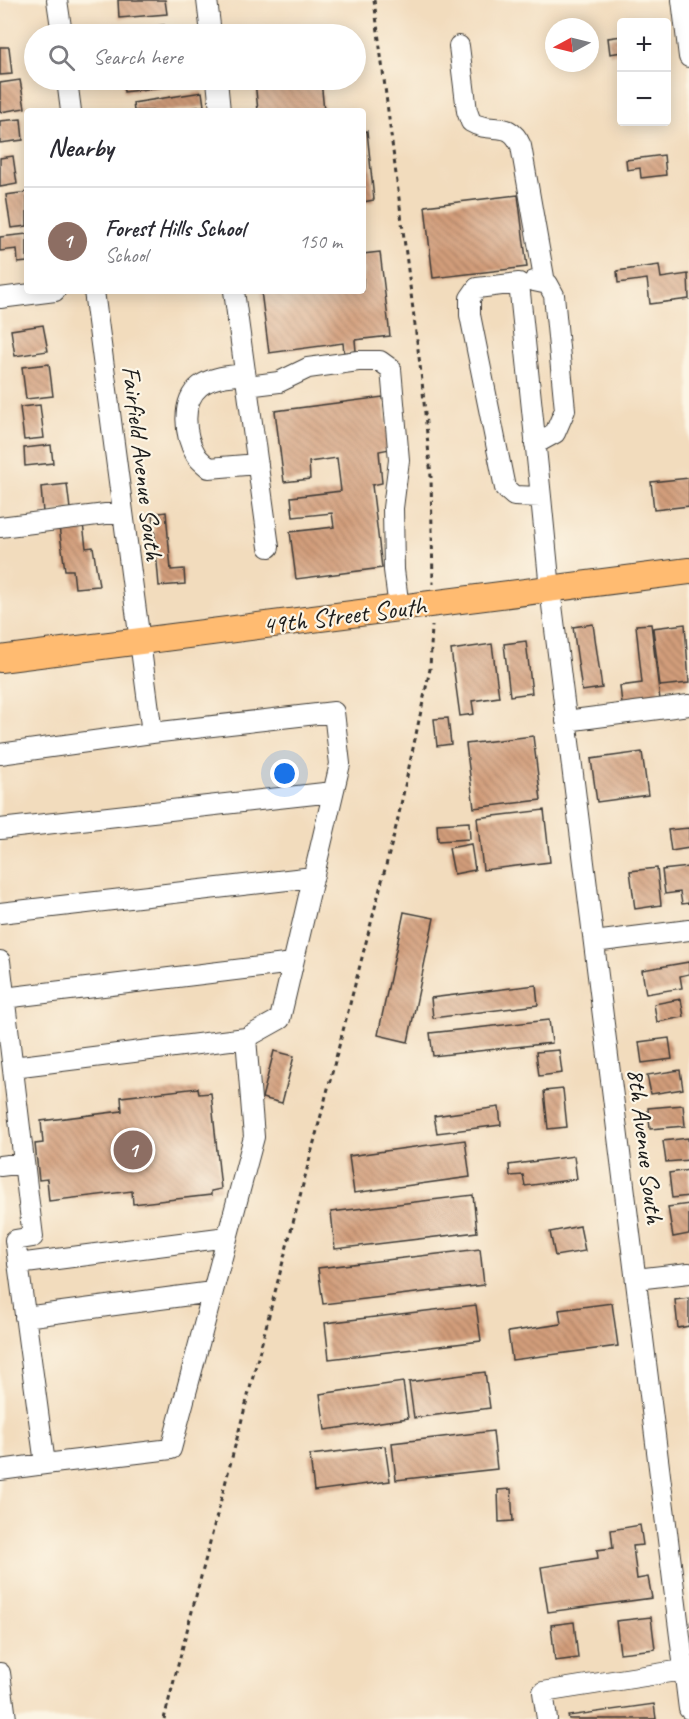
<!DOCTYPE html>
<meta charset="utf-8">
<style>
:root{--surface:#fff;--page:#f7f7f7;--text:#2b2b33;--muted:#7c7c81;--line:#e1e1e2;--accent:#0b8043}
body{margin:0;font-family:Caveat,sans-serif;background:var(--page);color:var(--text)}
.controls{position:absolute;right:18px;top:18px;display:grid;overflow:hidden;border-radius:6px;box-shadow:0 3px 15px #0003}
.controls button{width:54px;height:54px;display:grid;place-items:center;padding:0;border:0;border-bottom:2px solid var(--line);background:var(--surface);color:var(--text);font:30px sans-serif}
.compass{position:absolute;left:545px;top:18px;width:54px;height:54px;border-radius:50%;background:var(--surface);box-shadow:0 3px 15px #0003;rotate:263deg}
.you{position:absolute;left:285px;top:774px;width:21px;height:21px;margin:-15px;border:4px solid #fff;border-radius:50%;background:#1a73e8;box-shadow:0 0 0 9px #1a73e833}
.badge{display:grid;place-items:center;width:39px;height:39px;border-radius:50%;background:var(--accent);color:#fff;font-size:20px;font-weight:700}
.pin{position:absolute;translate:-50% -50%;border:3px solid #fff;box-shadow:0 2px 6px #0006}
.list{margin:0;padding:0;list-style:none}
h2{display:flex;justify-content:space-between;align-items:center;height:78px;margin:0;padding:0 24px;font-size:26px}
h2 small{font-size:20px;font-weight:400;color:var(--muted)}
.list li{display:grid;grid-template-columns:39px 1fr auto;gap:18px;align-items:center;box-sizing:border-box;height:108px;padding:0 24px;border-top:2px solid var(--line)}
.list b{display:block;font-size:22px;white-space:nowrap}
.list p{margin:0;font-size:20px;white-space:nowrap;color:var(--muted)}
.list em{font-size:20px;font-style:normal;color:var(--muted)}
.icon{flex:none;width:33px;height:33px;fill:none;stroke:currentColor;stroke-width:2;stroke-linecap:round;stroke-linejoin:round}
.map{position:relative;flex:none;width:689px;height:1719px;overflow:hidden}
.search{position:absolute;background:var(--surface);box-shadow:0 3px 15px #0003;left:24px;top:24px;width:342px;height:66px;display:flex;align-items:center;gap:15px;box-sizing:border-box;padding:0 21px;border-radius:33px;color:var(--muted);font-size:22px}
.panel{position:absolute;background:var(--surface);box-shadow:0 3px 15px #0003;left:24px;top:108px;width:342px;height:186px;border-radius:6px}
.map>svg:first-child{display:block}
.building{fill:url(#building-back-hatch)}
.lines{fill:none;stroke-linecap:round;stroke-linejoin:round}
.minor-casing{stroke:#3c3934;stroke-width:22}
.major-casing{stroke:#3c3934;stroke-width:28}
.path{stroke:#3c3934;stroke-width:3;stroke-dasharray:4.5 4.5;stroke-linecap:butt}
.minor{stroke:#fff;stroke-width:20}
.major{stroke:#ffbb71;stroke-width:26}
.labels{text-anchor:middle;stroke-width:4.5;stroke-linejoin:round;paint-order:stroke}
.street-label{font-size:26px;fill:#1c1c1c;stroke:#fcf5e5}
</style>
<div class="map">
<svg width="689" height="1719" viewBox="0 0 689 1719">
<defs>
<pattern id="building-back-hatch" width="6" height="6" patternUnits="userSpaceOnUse" patternTransform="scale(1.5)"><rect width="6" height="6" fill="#d29d7a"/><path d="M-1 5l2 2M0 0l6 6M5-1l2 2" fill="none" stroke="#aa7f63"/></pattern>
</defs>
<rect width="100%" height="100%" fill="#fcf5e5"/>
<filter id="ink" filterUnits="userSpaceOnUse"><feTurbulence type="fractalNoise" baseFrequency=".0167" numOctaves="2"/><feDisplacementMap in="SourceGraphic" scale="12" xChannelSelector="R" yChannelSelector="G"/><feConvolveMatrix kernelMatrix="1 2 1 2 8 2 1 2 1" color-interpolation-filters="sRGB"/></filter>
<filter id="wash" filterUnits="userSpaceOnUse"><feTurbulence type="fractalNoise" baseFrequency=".008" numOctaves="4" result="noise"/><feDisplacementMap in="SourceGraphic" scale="24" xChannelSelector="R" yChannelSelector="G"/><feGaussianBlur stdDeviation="1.35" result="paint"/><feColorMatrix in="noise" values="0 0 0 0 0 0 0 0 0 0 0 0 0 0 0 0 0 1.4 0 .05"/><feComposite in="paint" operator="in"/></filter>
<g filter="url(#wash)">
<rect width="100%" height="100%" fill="#f2dcbd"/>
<g id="blocks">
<path class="building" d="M118 0H165L167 14 119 18Z
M164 25 165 34H115V31Z
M622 36V52L610 54 608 38Z
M0 47H9L12 74 0 75Z
M20 80 25 108 0 112V83Z
M123 80H169L170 86 124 92Z
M266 80H321L324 111H258L255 81Z
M202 92 204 106 173 111H134L133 103Z
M21 119 23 140 0 143V121Z
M367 131 374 200 363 202V132Z
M664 155 666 175 641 178 640 168 627 170 626 160Z
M13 156 17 184 0 187V158Z
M27 192V226L11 228 6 195Z
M518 195 527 267 433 278 425 206Z
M27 234V262L18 263 17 249 0 251V237Z
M380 252 390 336 355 340 356 351 344 353 343 343 269 353 261 291H363V254Z
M659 265 661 278 688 274 689 299 650 304 647 279 618 283 617 271Z
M43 325 48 351 15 356 11 330Z
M49 364 53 396 26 399 22 367Z
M383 397 390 449 379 451 382 483 372 485 382 568 296 579 290 532 334 527 332 513 293 517 291 497 341 491 337 458 309 462 310 479 284 482 275 411Z
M40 405 44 438 24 440 20 407Z
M51 445 53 463 25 466 24 448Z
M689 478V506L654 510 651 482Z
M67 484 70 509 43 513 41 487Z
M166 512 171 570 184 569 185 584 159 586 153 514Z
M83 524 86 548 93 547 99 586 75 588 73 570H65L59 527Z
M593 624 602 688 582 691 573 627Z
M651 624 660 700 622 704 620 686 642 683 636 625Z
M685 624 689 683 660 686 653 628Z
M526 641 532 693 510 696 504 644Z
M492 644 499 697 472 701 474 714 460 716 451 650Z
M448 718 451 744 437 746 434 719Z
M533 736 541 800 474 808 466 744Z
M642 752 648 795 597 802 591 759Z
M544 810 550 862 483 870 477 818Z
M469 822 470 839 438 841 437 824Z
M689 828V848L671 851 668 830Z
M471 844 475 870 454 874 449 848Z
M689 867V903L682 904 680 892 665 894 662 870Z
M657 868 661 905 635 909 630 871Z
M404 912 434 918 408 1042 378 1035Z
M689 962V974L680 976 682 988 646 994 642 970Z
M536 985 538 1005 433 1018 431 998Z
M681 999 684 1017 657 1022 654 1004Z
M549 1020 552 1043 433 1056 430 1033Z
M669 1038 672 1059 642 1063 639 1042Z
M559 1050 562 1073 539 1076 536 1052Z
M274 1051 294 1056 282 1103 262 1098Z
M680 1070 683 1089 651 1094 647 1075Z
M198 1088 199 1094 211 1093 221 1189 211 1191V1195L133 1204 132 1191 49 1201 47 1179 39 1180 35 1144 43 1143 41 1121 122 1111 121 1097Z
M563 1089 567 1127 548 1129 544 1091Z
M683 1105 685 1126 650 1129 648 1108Z
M499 1107 501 1125 437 1133 434 1116Z
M688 1138 689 1160 666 1162 663 1141Z
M465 1140 470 1177 354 1193 349 1156Z
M574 1156 577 1179 525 1186 523 1175 510 1176 509 1165Z
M689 1170V1196L672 1198 669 1173Z
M473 1195 477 1232 335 1249 331 1212Z
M689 1204V1234L673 1237 668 1207Z
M580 1226 585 1251 555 1256 550 1232Z
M480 1249 484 1285 323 1304 318 1268Z
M689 1298V1326L678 1328 675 1300Z
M612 1303 618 1346 512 1360 508 1332 561 1324 559 1310Z
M476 1305 481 1341 329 1359 325 1323Z
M485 1372 490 1408 414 1418 409 1382Z
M403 1382 408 1418 325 1430 320 1394Z
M493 1431 497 1469 396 1480 392 1443Z
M385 1446 390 1481 314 1491 310 1455Z
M511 1489 513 1521 499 1522 498 1490Z
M640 1525 643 1545 633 1546 637 1579 648 1577 652 1598 548 1612 541 1567 598 1558 597 1550 613 1548 611 1530Z
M651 1617 655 1649 620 1653 616 1621Z
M574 1622 578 1658 555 1661 551 1625Z
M654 1704 656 1719H569L568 1716Z"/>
</g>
</g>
<g filter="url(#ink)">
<use href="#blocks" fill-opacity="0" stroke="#3c3934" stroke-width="1.5"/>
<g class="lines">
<g class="minor-casing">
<path id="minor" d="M57 0 62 34
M207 0 211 34
M682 0 689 57
M459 46 467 111 471 122C492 135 509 118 521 146L545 283
M67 80 71 111
M217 80 220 111
M534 281 548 284 554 295 565 410 555 433 535 444
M234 291 269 547
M0 298 55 291
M245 374C231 376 213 376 200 386 181 401 184 435 196 455 199 460 205 464 209 468L258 464
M247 386 279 382 308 368 358 361H380L391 369 399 460 393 508 394 570 399 608
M541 497 514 496 505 488 470 315V298L477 288 519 283 541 497 550 589 689 1709
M0 527 122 512
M566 721 689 705
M152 733 334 712 340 764 280 1019 246 1038
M0 754 152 733 94 291
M0 829 333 792
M0 913 313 877
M594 942 689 930
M0 961 33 1237 15 1240 45 1464 171 1449 254 1137 246 1038 13 1067
M4 998 293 963
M0 1166 24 1163
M18 1264 227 1237
M636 1279 689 1273
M25 1317 212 1292
M0 1470 45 1464
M0 1673 6 1719
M547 1719 543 1692 689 1669"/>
</g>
<g class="major-casing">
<path id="major" d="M0 659 689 571"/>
</g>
<path class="path" d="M374 0 422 381 431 477 433 584
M164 1719 397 823 430 669 432 626"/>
<use href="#minor" class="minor"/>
<use href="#major" class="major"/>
</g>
</g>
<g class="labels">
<g class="street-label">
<text transform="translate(143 463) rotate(83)" y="9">Fairfield Avenue South</text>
<text transform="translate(344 615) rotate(-7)" y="9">49th Street South</text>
<text transform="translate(646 1146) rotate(83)" y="9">8th Avenue South</text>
</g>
</g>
</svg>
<div class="controls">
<button>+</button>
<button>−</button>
</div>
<svg class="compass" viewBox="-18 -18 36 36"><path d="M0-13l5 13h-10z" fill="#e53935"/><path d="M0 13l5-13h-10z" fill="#7c7c81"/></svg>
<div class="you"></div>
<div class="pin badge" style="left:133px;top:1150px;background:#8d6e63">1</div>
<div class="search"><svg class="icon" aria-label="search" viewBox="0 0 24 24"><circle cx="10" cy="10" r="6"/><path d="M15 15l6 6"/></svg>Search here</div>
<section class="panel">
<h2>Nearby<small></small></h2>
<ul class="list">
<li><span class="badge" style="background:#8d6e63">1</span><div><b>Forest Hills School</b><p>School</p></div><em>150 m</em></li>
</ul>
</section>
</div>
